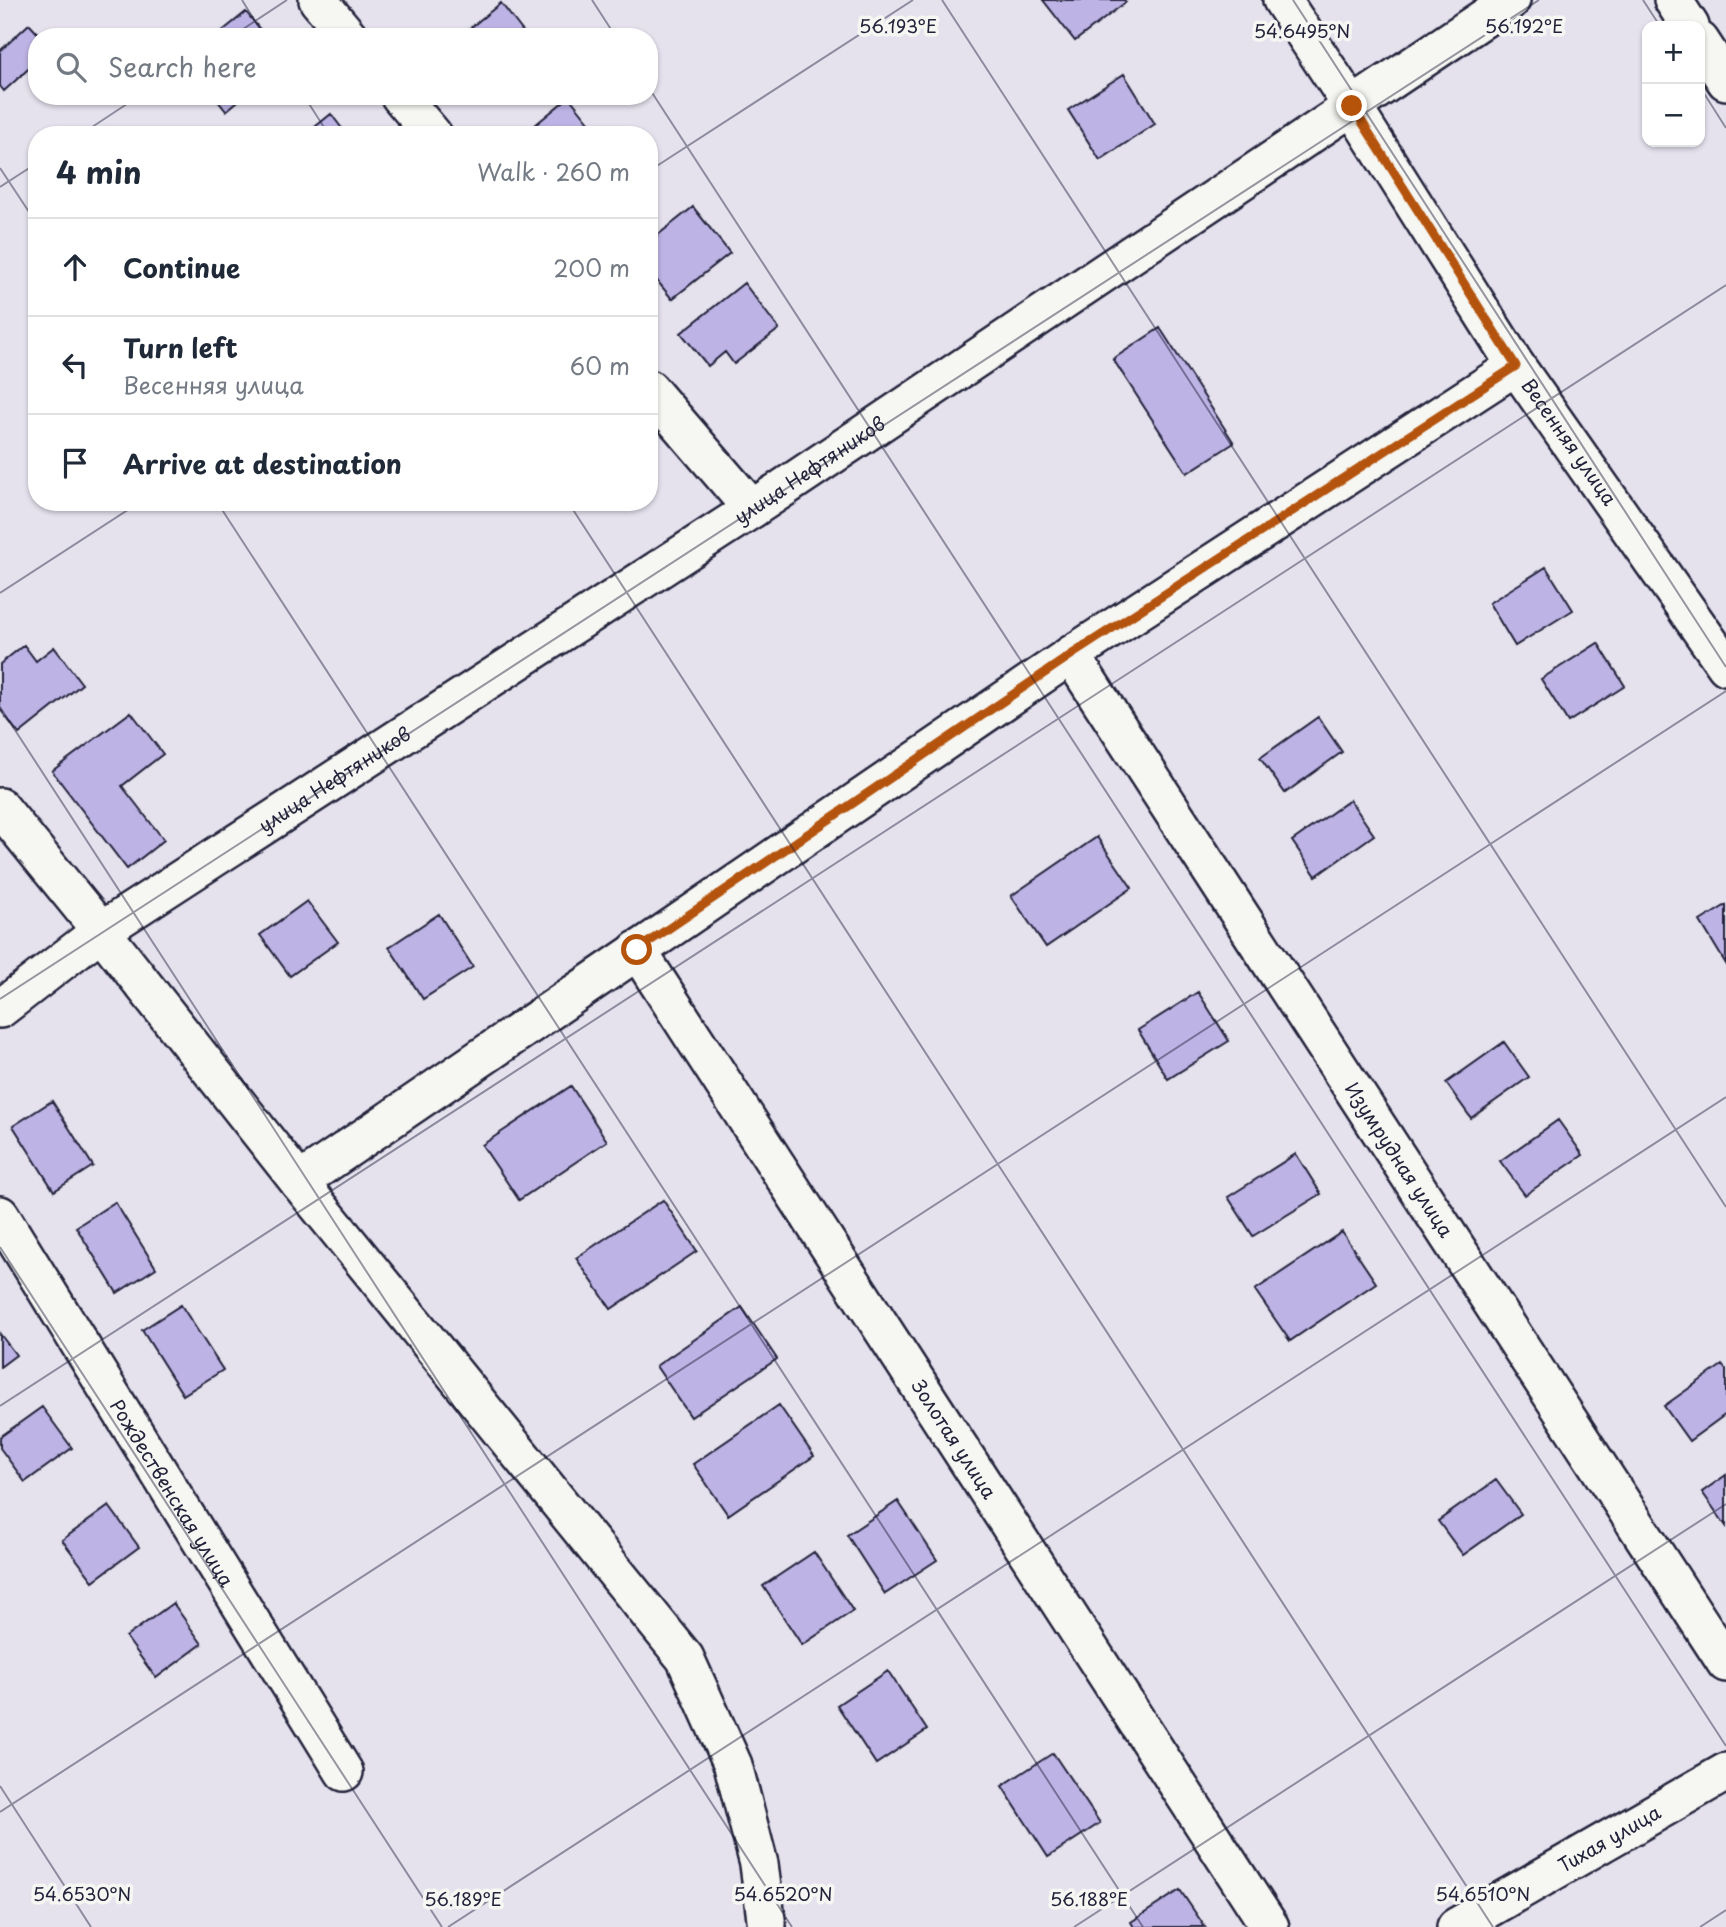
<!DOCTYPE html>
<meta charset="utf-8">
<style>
:root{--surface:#fff;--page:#f2f2f3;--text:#1f2937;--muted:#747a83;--line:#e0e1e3}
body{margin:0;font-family:"Playpen Sans",sans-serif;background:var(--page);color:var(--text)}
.controls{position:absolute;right:21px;top:21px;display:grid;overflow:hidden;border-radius:14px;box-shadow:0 2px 5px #0004}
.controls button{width:63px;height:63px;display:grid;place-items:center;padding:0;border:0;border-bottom:2px solid var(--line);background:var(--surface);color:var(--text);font:35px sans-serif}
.stop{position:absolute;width:21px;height:21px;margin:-16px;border:5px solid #b45309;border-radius:50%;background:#fff}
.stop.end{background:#b45309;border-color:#fff;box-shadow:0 2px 7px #0008}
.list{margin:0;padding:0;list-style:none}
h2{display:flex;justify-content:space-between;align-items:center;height:91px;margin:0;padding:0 28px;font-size:30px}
h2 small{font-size:23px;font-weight:400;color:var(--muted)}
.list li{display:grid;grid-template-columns:46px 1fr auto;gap:21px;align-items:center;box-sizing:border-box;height:98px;padding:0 28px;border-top:2px solid var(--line)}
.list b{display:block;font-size:26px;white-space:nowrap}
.list p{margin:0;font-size:23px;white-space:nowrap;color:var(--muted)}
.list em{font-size:23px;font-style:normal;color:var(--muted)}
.icon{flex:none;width:38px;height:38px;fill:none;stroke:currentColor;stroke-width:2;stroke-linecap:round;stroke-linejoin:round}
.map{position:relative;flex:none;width:1726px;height:1927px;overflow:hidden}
.search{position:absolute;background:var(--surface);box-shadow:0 2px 5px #0004;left:28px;top:28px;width:630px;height:77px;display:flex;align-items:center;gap:18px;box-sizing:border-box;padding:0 24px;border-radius:28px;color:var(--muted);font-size:26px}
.panel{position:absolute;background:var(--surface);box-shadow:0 2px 5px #0004;left:28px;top:126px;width:630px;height:385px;border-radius:28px}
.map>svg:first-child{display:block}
.building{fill:#bdb3e5;stroke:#22223b;stroke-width:2}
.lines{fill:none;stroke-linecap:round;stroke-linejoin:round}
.street-casing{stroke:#22223b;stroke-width:42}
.street{stroke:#f6f6f2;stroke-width:37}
.route{stroke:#b45309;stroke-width:9}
.ticks{fill:none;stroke:#22223b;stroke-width:2;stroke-opacity:0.45}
.labels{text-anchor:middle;stroke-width:7;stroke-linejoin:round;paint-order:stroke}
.street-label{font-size:19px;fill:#22223b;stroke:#f6f6f2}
.ticks-label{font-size:18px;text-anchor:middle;fill:#22223b;stroke:#f6f6f2;stroke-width:7;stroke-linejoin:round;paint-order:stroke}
</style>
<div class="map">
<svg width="1726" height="1927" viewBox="0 0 1726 1927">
<rect width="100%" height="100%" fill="#e5e2ee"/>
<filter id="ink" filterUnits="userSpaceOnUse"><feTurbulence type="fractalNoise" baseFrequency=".0143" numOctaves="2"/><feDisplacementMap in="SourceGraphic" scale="14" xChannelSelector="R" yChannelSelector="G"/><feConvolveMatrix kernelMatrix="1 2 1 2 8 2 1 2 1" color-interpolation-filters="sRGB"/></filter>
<g filter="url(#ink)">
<path class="building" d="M1043 0H1124L1126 2 1075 41Z
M501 3 527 37H459Z
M246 12 266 37H215Z
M29 24 41 37H37V61L4 91 0 86V51Z
M1124 74 1155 124 1100 160 1068 110Z
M214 96H244L226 111Z
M569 97 597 132 594 135H523Z
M331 114 347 135H305Z
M693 207 730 253 672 299 649 271V242Z
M744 283 779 329 734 364 725 352 708 366 681 333Z
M1160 328 1234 443 1187 473 1113 359Z
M1546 567 1573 610 1515 646 1489 603Z
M1598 643 1625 686 1568 722 1541 679Z
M24 645 36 661 54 647 82 684 19 734 0 709V664Z
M131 712 163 754 122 786 164 840 127 869 52 771Z
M1318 717 1342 752 1285 793 1260 758Z
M1350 800 1374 835 1316 876 1292 841Z
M1097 837 1132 888 1046 947 1011 896Z
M307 901 338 942 290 976 260 935Z
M1726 905V964L1700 921Z
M439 914 473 967 423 999 389 947Z
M1198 992 1229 1041 1168 1079 1138 1030Z
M1504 1042 1529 1077 1471 1118 1446 1083Z
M571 1086 607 1141 519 1200 482 1145Z
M52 1101 93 1166 54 1191 13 1126Z
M1558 1120 1583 1155 1525 1195 1500 1161Z
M1296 1154 1321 1194 1253 1236 1228 1197Z
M663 1200 697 1251 611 1309 576 1258Z
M115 1202 156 1268 117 1293 76 1227Z
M1342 1232 1376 1283 1290 1341 1255 1290Z
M181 1305 223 1370 183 1395 142 1330Z
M742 1307 777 1359 691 1417 656 1366Z
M0 1334 16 1355 0 1367Z
M1722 1365 1726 1370V1414L1689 1441 1664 1406Z
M779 1405 814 1456 728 1515 693 1464Z
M42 1407 72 1448 25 1482 0 1448V1437Z
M1726 1475V1526L1702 1492Z
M1496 1480 1521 1514 1463 1555 1438 1521Z
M898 1501 937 1560 885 1594 847 1535Z
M109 1506 139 1547 93 1581 62 1540Z
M814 1552 853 1611 802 1645 763 1586Z
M173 1603 202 1644 156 1678 126 1637Z
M888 1671 927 1730 876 1764 837 1705Z
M1053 1753 1100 1823 1048 1857 1002 1786Z
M1180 1890 1205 1927H1134L1131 1922Z"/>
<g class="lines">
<g class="street-casing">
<g id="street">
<path d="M318 0 349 37"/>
<path id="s1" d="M1282 0 1352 106 1516 366 1726 666"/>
<path d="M1673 0 1690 26"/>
<path d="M1700 41 1726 81"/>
<path d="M400 96 433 135"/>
<path d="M649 389 752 509"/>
<path id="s2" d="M1071 655 1726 1663"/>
<path d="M0 807 101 931 299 1182 685 1658 733 1765 759 1864 767 1927"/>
<path id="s3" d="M637 950 1270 1927"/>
<path id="s4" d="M0 1009 101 931 752 509 1511 0"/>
<path d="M299 1182 1071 655 1516 366"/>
<path id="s5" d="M0 1215 344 1772"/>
<path id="s6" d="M1456 1927 1726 1772"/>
</g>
</g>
<use href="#street" class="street"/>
</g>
</g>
<g class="lines" filter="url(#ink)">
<path class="route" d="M637 950 1071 655 1516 366 1352 106"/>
</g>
<path class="ticks" d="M242 0 265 37M592 0 616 37M942 0 1726 1207M1293 0 1726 667M1643 0 1660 26M231 37 287 0M1700 87 1726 128M649 88 1726 1746M304 96 329 135M80 135 139 96M0 168 37 224M649 171 913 0M0 187 37 163M217 502 1143 1927M568 502 1493 1927M0 593 140 502M0 707 792 1927M0 999 1539 0M0 1247 442 1927M0 1406 1726 285M0 1786 91 1927M0 1812 1726 691M448 1927 1726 1097M1074 1927 1726 1504M1700 1927 1726 1910"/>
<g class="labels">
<g class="street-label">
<text dy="7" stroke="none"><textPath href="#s1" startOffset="527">Весенняя улица</textPath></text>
<text dy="7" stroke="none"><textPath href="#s4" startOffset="973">улица Нефтяников</textPath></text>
<text dy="7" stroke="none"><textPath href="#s4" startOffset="406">улица Нефтяников</textPath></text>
<text dy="7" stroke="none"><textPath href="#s2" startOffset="602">Изумрудная улица</textPath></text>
<text dy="7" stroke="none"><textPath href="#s3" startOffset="583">Золотая улица</textPath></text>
<text dy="7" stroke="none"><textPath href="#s5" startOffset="327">Рождественская улица</textPath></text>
<text dy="7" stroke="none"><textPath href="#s6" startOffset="177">Тихая улица</textPath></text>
</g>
</g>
<g class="ticks-label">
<text x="898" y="33">56.193°E</text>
<text x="1524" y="33">56.192°E</text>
<text x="1302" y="38">54.6495°N</text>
<text x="82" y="1901">54.6530°N</text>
<text x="783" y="1901">54.6520°N</text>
<text x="1483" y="1901">54.6510°N</text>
<text x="463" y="1906">56.189°E</text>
<text x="1089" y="1906">56.188°E</text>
</g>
</svg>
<div class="controls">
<button>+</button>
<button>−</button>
</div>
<div class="stop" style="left:637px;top:950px"></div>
<div class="stop end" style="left:1352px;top:106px"></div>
<div class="search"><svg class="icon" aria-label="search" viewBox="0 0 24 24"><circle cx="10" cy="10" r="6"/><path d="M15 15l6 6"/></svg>Search here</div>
<section class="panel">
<h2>4 min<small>Walk · 260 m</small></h2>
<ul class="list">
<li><svg class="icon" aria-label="ahead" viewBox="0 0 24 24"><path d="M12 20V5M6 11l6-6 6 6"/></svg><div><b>Continue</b></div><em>200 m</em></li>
<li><svg class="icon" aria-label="left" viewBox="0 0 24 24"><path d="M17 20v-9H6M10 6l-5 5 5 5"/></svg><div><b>Turn left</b><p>Весенняя улица</p></div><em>60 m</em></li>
<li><svg class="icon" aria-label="arrive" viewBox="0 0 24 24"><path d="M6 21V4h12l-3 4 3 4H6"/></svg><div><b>Arrive at destination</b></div></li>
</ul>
</section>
</div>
